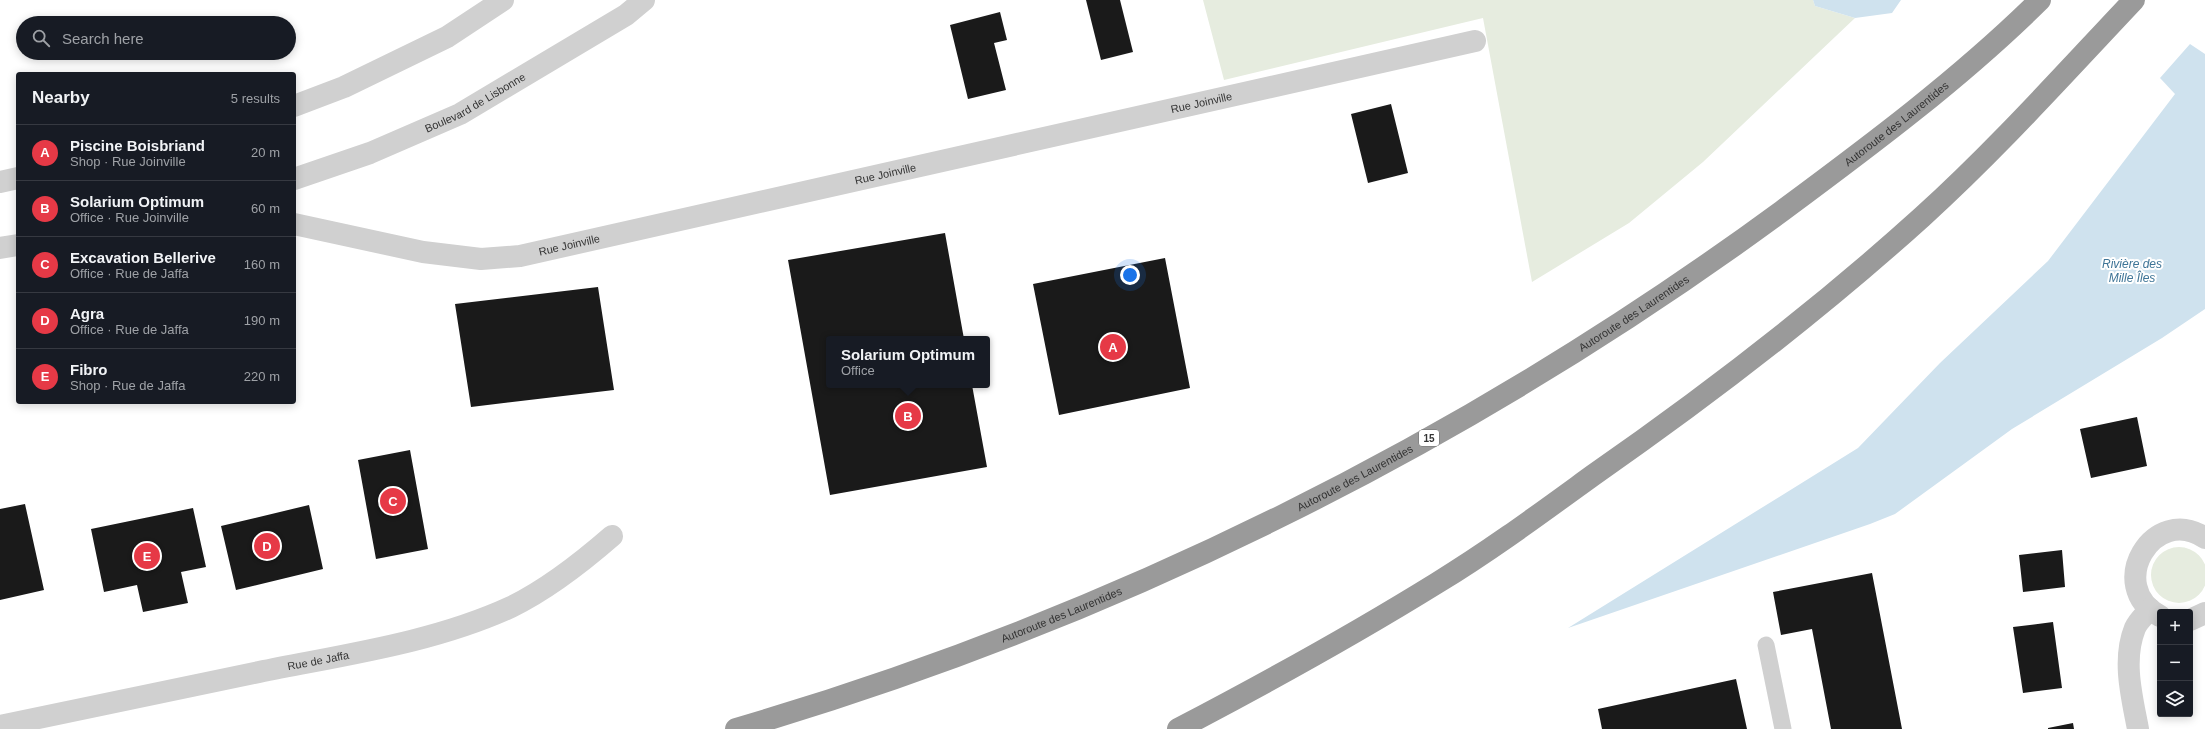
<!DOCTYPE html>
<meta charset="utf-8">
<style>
:root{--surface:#171b24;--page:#20242c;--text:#f1f3f6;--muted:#9ea1a6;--line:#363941;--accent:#e63946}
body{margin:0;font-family:Helvetica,sans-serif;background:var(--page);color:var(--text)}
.controls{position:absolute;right:12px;bottom:12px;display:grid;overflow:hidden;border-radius:4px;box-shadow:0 2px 10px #0003}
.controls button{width:36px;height:36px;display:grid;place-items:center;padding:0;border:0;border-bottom:1px solid var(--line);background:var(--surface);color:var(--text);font:20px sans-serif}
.you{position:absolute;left:1130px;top:275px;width:14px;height:14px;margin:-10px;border:3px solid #fff;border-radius:50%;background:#1a73e8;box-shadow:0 0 0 6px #1a73e833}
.badge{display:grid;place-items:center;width:26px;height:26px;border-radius:50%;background:var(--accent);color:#fff;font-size:13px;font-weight:700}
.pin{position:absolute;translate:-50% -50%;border:2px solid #fff;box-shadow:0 1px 4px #0006}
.popup{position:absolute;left:826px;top:336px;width:164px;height:52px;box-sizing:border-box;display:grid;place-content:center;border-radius:4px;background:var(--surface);filter:drop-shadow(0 1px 3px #0005);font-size:13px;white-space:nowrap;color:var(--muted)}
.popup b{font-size:15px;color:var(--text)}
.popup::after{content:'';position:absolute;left:50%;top:100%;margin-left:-8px;border:8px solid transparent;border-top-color:var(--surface)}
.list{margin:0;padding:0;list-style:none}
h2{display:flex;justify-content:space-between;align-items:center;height:52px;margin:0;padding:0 16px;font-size:17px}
h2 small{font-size:13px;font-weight:400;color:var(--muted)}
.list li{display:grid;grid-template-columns:26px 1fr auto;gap:12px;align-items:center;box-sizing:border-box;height:56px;padding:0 16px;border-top:1px solid var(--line)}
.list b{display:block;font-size:15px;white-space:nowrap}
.list p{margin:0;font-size:13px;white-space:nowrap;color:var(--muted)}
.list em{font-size:13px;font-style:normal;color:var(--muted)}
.icon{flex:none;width:22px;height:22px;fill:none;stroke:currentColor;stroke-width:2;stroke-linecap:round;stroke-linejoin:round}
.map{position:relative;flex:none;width:2205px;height:729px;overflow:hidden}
.search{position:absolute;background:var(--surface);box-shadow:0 2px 10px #0003;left:16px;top:16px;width:280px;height:44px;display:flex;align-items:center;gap:10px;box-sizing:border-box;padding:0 14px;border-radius:22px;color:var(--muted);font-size:15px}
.panel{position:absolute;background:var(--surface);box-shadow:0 2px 10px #0003;left:16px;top:72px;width:280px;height:332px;border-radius:4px}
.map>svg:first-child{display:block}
.green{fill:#e6ecdf}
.water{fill:#cfe2ee}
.building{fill:#1a1a1a}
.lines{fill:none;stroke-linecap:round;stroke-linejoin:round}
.lane{stroke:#d0d0d0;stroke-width:17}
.street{stroke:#d0d0d0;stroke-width:22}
.highway{stroke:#9a9a9a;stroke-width:22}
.labels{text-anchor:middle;stroke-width:4;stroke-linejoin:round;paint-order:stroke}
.shield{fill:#fff;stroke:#707070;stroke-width:1}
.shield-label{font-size:10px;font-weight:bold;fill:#333}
.street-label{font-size:11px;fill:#333;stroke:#fff}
.water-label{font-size:12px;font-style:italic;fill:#3f7597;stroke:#fff}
</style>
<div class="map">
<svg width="2205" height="729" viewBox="0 0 2205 729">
<rect width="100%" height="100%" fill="#fff"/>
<path class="green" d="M1203 0H1813L1815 6 1855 18 1703 162 1629 223 1532 282 1483 18 1224 80Z
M2151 575a28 28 0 1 1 56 0a28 28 0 1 1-56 0Z"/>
<path class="water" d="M1813 0H1901L1892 13 1855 18 1815 6Z
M2190 44 2205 54V309L2162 338 2012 429 1895 514 1870 524 1568 628 1858 448 1940 363 2048 261 2175 94 2160 78Z"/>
<path class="building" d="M1086 0H1120L1133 52 1101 60Z
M1000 12 1007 40 994 43 1006 90 968 99 950 25Z
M1391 104 1408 173 1368 183 1351 114Z
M945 233 964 339H829V385H972L987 467 830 495 788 260Z
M1165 258 1190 388 1059 415 1033 284Z
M598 287 614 390 471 407 455 304Z
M2137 417 2147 466 2091 478 2080 429Z
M410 450 428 549 376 559 358 460Z
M25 504 44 590 0 600V509Z
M309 505 323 569 236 590 221 526Z
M193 508 206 567 181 572 188 603 143 612 137 585 104 592 91 529Z
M2062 550 2065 587 2023 592 2019 555Z
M1872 573 1902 729H1831L1812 629 1781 635 1773 592Z
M2053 622 2062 688 2023 693 2013 627Z
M1736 679 1747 729H1602L1598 709Z
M2073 723 2074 729H2048V728Z"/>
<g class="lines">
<path class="lane" d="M1766 645 1783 729"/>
<g class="street">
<path d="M294 106 344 87 447 37 503 0"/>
<path id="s1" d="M294 179 370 153 460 114 626 15 644 0"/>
<path d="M0 182 18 178"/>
<path id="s2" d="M294 224 423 252 481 259 520 256 1475 41"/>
<path d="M0 248 18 245"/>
<path d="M2160 616C2104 586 2154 503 2205 538"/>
<path d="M2190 620 2205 613"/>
<path id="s3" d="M0 726C86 708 172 690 259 672 342 655 433 643 511 607 548 589 581 563 612 536"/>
<path d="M2138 729C2132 697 2122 660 2135 628 2138 621 2145 615 2150 609"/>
</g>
<g class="highway">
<path id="s4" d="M736 729C1113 619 1466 443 1782 211 1871 145 1961 78 2040 0"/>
<path d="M1178 729C1266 683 1353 635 1437 583 1491 550 1541 513 1592 476 1707 396 1818 311 1922 217 1997 149 2065 73 2134 0"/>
</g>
</g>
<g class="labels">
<rect class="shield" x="1419" y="430" width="20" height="16" rx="3"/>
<g class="shield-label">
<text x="1429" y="442">15</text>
</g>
<g class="street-label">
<text dy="4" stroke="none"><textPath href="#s1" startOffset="197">Boulevard de Lisbonne</textPath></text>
<text dy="4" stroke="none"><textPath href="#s2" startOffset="928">Rue Joinville</textPath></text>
<text dy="4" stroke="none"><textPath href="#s4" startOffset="1317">Autoroute des Laurentides</textPath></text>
<text dy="4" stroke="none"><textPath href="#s2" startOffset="604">Rue Joinville</textPath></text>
<text dy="4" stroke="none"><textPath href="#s2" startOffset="280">Rue Joinville</textPath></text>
<text dy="4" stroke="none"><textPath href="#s4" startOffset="993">Autoroute des Laurentides</textPath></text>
<text dy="4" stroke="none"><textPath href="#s4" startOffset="669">Autoroute des Laurentides</textPath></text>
<text dy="4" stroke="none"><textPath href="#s4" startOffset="345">Autoroute des Laurentides</textPath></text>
<text dy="4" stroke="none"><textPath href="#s3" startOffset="325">Rue de Jaffa</textPath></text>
</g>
<g class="water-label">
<text x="2132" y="268">Rivière des<tspan x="2132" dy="14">Mille Îles</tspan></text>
</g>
</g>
</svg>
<div class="controls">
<button>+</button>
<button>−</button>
<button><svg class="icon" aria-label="layers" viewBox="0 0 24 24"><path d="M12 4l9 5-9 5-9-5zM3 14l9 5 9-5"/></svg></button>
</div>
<div class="you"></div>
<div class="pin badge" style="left:1113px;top:347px">A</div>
<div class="pin badge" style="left:908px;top:416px">B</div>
<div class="popup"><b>Solarium Optimum</b>Office</div>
<div class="pin badge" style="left:393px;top:501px">C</div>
<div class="pin badge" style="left:267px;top:546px">D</div>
<div class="pin badge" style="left:147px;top:556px">E</div>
<div class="search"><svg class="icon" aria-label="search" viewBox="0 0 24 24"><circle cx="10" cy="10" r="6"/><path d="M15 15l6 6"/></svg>Search here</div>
<section class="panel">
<h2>Nearby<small>5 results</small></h2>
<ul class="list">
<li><span class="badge">A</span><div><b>Piscine Boisbriand</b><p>Shop · Rue Joinville</p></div><em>20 m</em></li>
<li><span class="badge">B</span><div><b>Solarium Optimum</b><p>Office · Rue Joinville</p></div><em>60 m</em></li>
<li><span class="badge">C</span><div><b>Excavation Bellerive</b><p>Office · Rue de Jaffa</p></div><em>160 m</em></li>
<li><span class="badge">D</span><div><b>Agra</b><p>Office · Rue de Jaffa</p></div><em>190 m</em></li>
<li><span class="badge">E</span><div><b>Fibro</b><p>Shop · Rue de Jaffa</p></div><em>220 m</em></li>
</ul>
</section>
</div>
